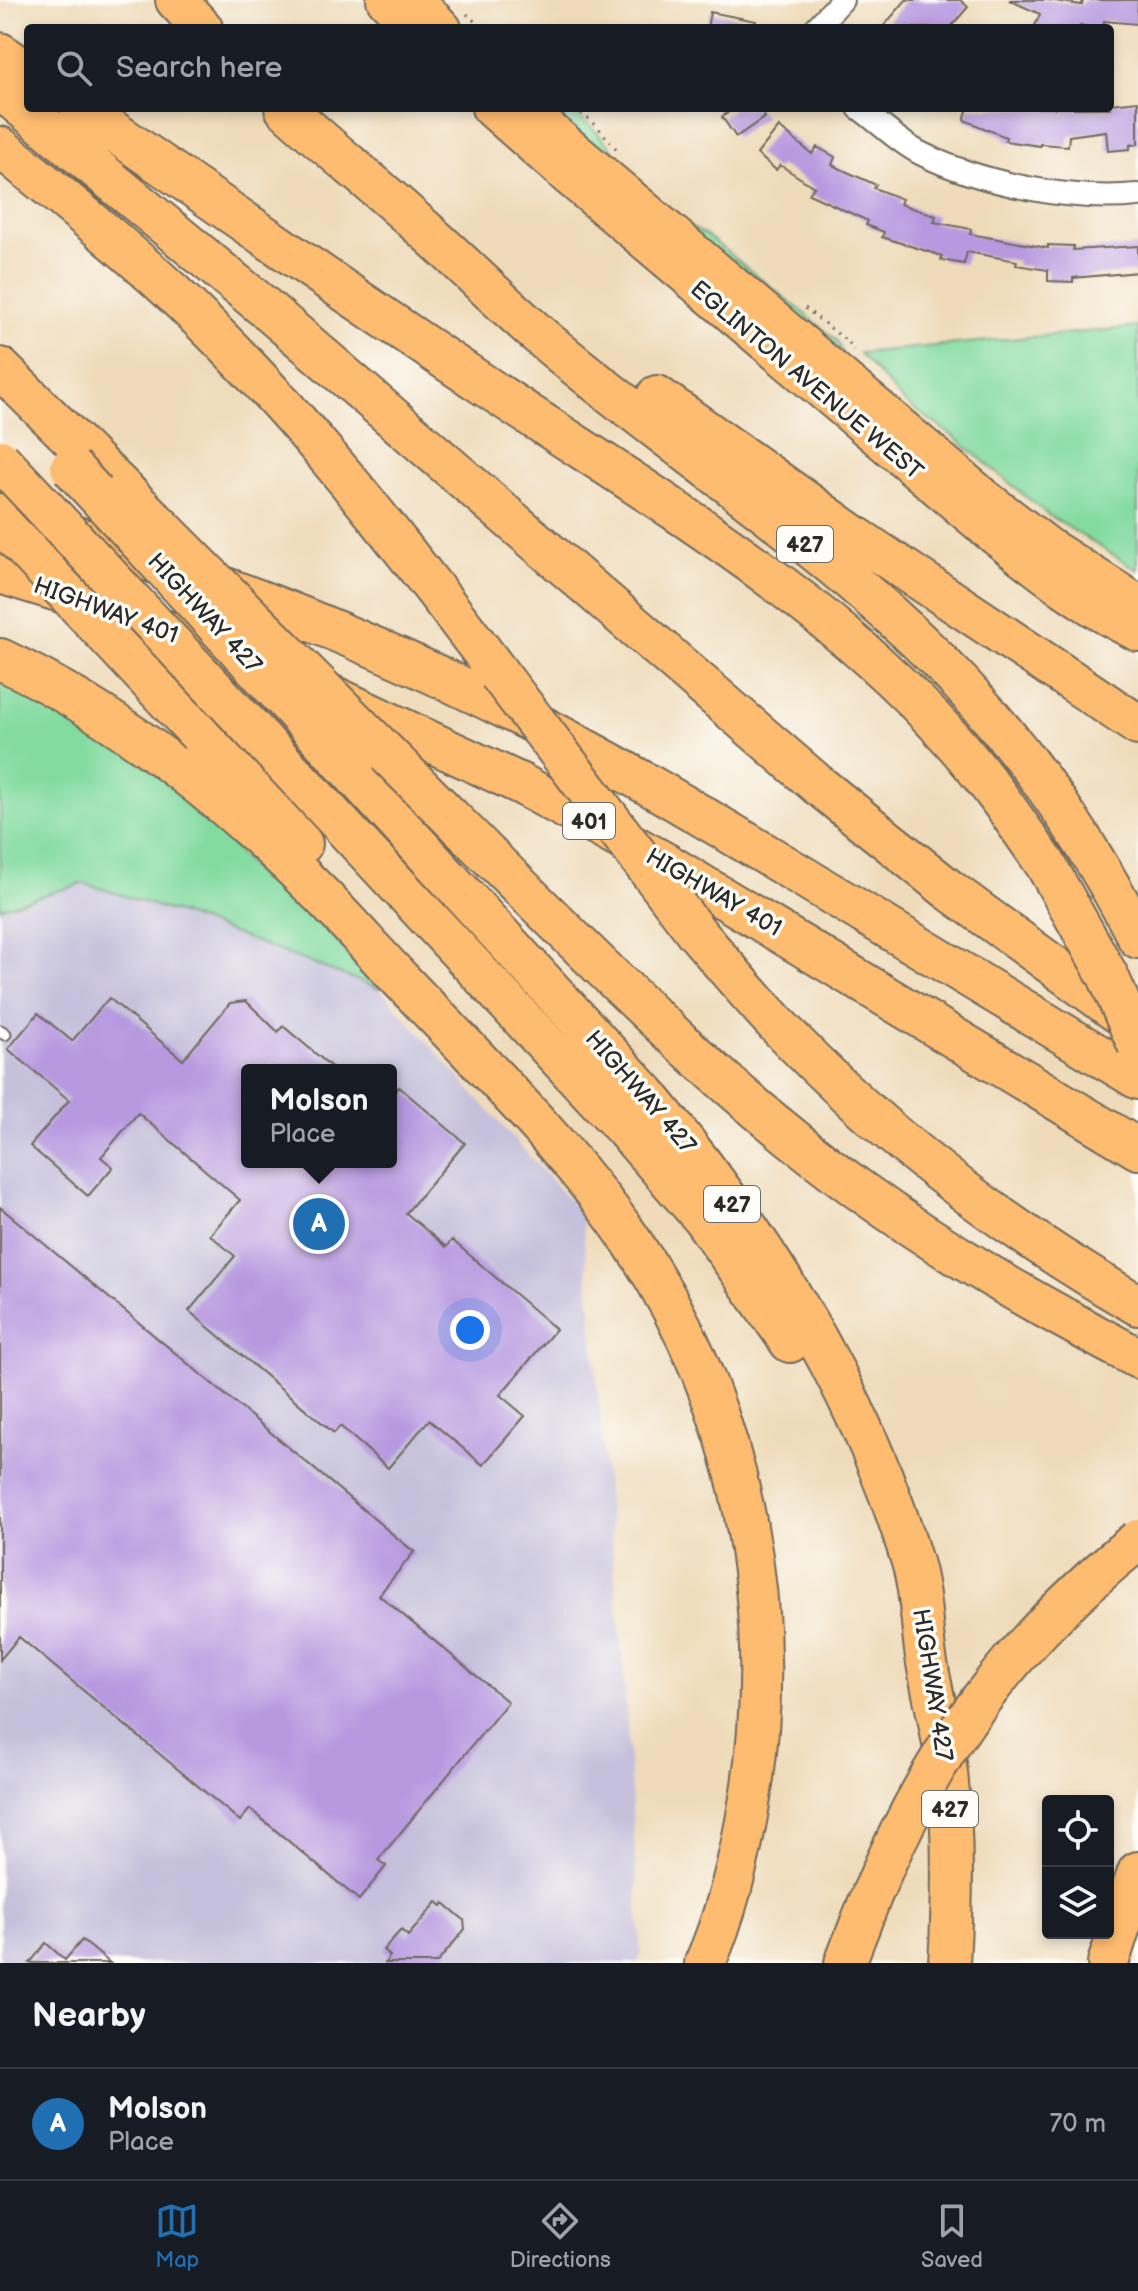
<!DOCTYPE html>
<style>
:root{--surface:#171b24;--page:#242831;--text:#f1f3f6;--muted:#9ea1a6;--line:#363941;--accent:#1f6fb2}
body{margin:0;font-family:"Balsamiq Sans",sans-serif;background:var(--page);color:var(--text)}
.controls{position:absolute;right:24px;bottom:24px;display:grid;overflow:hidden;border-radius:8px;box-shadow:0 4px 12px #0003}
.controls button{width:72px;height:72px;display:grid;place-items:center;padding:0;border:0;border-bottom:2px solid var(--line);background:var(--surface);color:var(--text);font:40px sans-serif}
.you{position:absolute;left:470px;top:1330px;width:28px;height:28px;margin:-20px;border:6px solid #fff;border-radius:50%;background:#1a73e8;box-shadow:0 0 0 12px #1a73e833}
.badge{display:grid;place-items:center;width:52px;height:52px;border-radius:50%;background:var(--accent);color:#fff;font-size:26px;font-weight:700}
.pin{position:absolute;translate:-50% -50%;border:4px solid #fff;box-shadow:0 2px 8px #0006}
.popup{position:absolute;left:241px;top:1064px;width:156px;height:104px;box-sizing:border-box;display:grid;place-content:center;border-radius:8px;background:var(--surface);filter:drop-shadow(0 2px 6px #0005);font-size:26px;white-space:nowrap;color:var(--muted)}
.popup b{font-size:30px;color:var(--text)}
.popup::after{content:'';position:absolute;left:50%;top:100%;margin-left:-16px;border:16px solid transparent;border-top-color:var(--surface)}
.list{margin:0;padding:0;list-style:none}
h2{display:flex;justify-content:space-between;align-items:center;height:104px;margin:0;padding:0 32px;font-size:34px}
h2 small{font-size:26px;font-weight:400;color:var(--muted)}
.list li{display:grid;grid-template-columns:52px 1fr auto;gap:24px;align-items:center;box-sizing:border-box;height:112px;padding:0 32px;border-top:2px solid var(--line)}
.list b{display:block;font-size:30px;white-space:nowrap}
.list p{margin:0;font-size:26px;white-space:nowrap;color:var(--muted)}
.list em{font-size:26px;font-style:normal;color:var(--muted)}
.icon{flex:none;width:44px;height:44px;fill:none;stroke:currentColor;stroke-width:2;stroke-linecap:round;stroke-linejoin:round}
.map{position:relative;flex:none;width:1138px;height:1963px;overflow:hidden}
.search{position:absolute;background:var(--surface);box-shadow:0 4px 12px #0003;left:24px;right:24px;top:24px;height:88px;display:flex;align-items:center;gap:20px;box-sizing:border-box;padding:0 28px;border-radius:8px;color:var(--muted);font-size:30px}
.sheet{height:216px;background:var(--surface)}
nav{display:flex;justify-content:space-around;align-items:center;box-sizing:border-box;height:112px;border-top:2px solid var(--line);background:var(--surface);font-size:22px;color:var(--muted)}
nav a{display:grid;justify-items:center;gap:4px}
nav .on{color:var(--accent)}
.map>svg:first-child{display:block}
.industrial{fill:#c5c0db;fill-rule:evenodd}
.green{fill:#83dba0;stroke:#578366;stroke-width:2}
.building{fill:#b799e0}
.lines{fill:none;stroke-linecap:round;stroke-linejoin:round}
.lane-casing{stroke:#70695d;stroke-width:15}
.street-casing{stroke:#70695d;stroke-width:26}
.primary-casing{stroke:#70695d;stroke-width:38}
.highway-casing{stroke:#70695d;stroke-width:44}
.path{stroke:#70695d;stroke-width:3;stroke-dasharray:2 6;stroke-linecap:butt}
.lane{stroke:#fff;stroke-width:11}
.street{stroke:#fff;stroke-width:22}
.primary{stroke:#febc70;stroke-width:34}
.highway{stroke:#febc70;stroke-width:40}
.highway-bridge-casing{stroke:#70695d;stroke-width:44;stroke-linecap:butt}
.highway-bridge{stroke:#febc70;stroke-width:40}
.labels{text-anchor:middle;stroke-width:7;stroke-linejoin:round;paint-order:stroke}
.shield{fill:#fdfcf7;stroke:#6a6a68;stroke-width:2}
.shield-label{font-size:22px;font-weight:bold;fill:#2b2b2b}
.street-label{font-size:24px;fill:#2b2b2b;stroke:#fdfcf7}
</style>
<div class="map">
<svg width="1138" height="1963" viewBox="0 0 1138 1963">
<rect width="100%" height="100%" fill="#fdfcf7"/>
<filter id="ink" filterUnits="userSpaceOnUse"><feTurbulence type="fractalNoise" baseFrequency=".0125" numOctaves="2"/><feDisplacementMap in="SourceGraphic" scale="16" xChannelSelector="R" yChannelSelector="G"/><feConvolveMatrix kernelMatrix="1 2 1 2 8 2 1 2 1" color-interpolation-filters="sRGB"/></filter>
<filter id="wash" filterUnits="userSpaceOnUse"><feTurbulence type="fractalNoise" baseFrequency=".006" numOctaves="4" result="noise"/><feDisplacementMap in="SourceGraphic" scale="32" xChannelSelector="R" yChannelSelector="G"/><feGaussianBlur stdDeviation="1.8" result="paint"/><feColorMatrix in="noise" values="0 0 0 0 0 0 0 0 0 0 0 0 0 0 0 0 0 1.4 0 .05"/><feComposite in="paint" operator="in"/></filter>
<g filter="url(#wash)">
<rect width="100%" height="100%" fill="#efdbba"/>
<path class="industrial" d="M84 883 187 916 380 989 582 1215 624 1678 641 1954 637 1963H0V908ZM247 1070H391V1162H247Z"/>
<path class="green" d="M540 108H568L594 129 613 150 638 185 671 216 706 235 804 313 837 341 847 364Z
M1138 327V570L1048 515 953 436 904 402 859 353Z
M0 678 85 724 183 791 266 884 278 876 380 989 187 916 84 883 0 908Z"/>
<g id="blocks">
<path class="building" d="M906 0H960L968 7 950 28H882Z
M1009 0H1048L1082 5 1083 0H1138L1137 24 1104 21 1103 28 1080 26V28H1034L1040 14Z
M710 12 756 21 755 28H707Z
M1138 101V144L1130 145V149L1108 151 1106 131 1069 136 1068 146 1040 144V146L1005 141 1006 137 964 120 968 108H1110V104Z
M734 108H758L765 117 736 137 722 117Z
M779 127 812 154 817 147 835 157 832 165 876 185 874 188 902 199 900 204 936 216 934 222 971 229 970 234 1048 248V245L1074 246 1073 250 1138 246V272L1073 278V282L1048 281V270L1016 265 1017 261 967 252 964 264 941 260 942 256 882 237 884 232 866 225 868 221 809 194 814 187 780 165 776 170 757 154Z
M109 998 183 1060 230 1003 246 1001 278 1032 283 1026 335 1070H247V1162H391V1096L399 1087 465 1143 406 1213 446 1247 452 1240 556 1329 500 1395 525 1416 483 1465 429 1420 388 1468 340 1426 334 1433 189 1311 235 1256 210 1235 240 1200 138 1113 101 1157 113 1167 88 1196 30 1146 69 1100 8 1049 38 1013 72 1041Z
M0 1207 414 1552 379 1595 508 1702 378 1860 386 1866 359 1900 250 1809 240 1821 19 1637 0 1660Z
M437 1902 442 1906 444 1903 464 1920 465 1929 437 1963H385L390 1956 383 1950 401 1930 408 1936Z
M82 1940 110 1963H30L46 1943 65 1960Z"/>
</g>
</g>
<g filter="url(#ink)">
<use href="#blocks" fill-opacity="0" stroke="#70695d" stroke-width="2"/>
<g class="lines">
<g class="lane-casing">
<path id="lane" d="M0 1031 5 1034"/>
</g>
<g class="street-casing">
<path id="street" d="M816 28 842 0
M859 108C879 122 898 142 920 153 980 183 1071 202 1138 195"/>
</g>
<g class="primary-casing">
<path id="primary" d="M384 0 410 28
M418 0 444 28
M489 108 568 178 988 532C1035 569 1083 608 1138 634
M526 108 987 498 1050 546 1138 602"/>
</g>
<g class="highway-casing">
<path id="highway" d="M176 0 202 28
M0 53 28 72
M0 89 269 311 817 784 948 889 1138 1027
M80 108C214 201 348 295 484 385 646 493 823 594 953 741 988 780 1017 823 1046 865
M285 108C328 148 374 184 417 223 463 263 505 307 552 346 687 459 841 556 962 685 1032 760 1092 848 1138 938
M0 147C58 194 117 241 172 292 295 407 398 540 499 674
M0 368 126 492
M657 396 853 535 1138 725
M0 514C178 565 354 632 519 715 611 761 699 814 787 867 904 937 1021 1008 1138 1079
M0 573 61 592 260 666
M0 659C118 714 229 802 320 894 347 921 372 950 398 977 478 1061 564 1143 630 1239 741 1402 781 1605 750 1798 741 1854 728 1911 705 1963
M326 693 521 784 667 864 1138 1149
M251 728 625 1129 702 1217 790 1342
M199 734 302 844
M354 775 645 1093C761 1231 860 1387 912 1562 922 1595 921 1630 927 1663 933 1697 942 1730 946 1764 954 1830 953 1897 949 1963
M450 817C580 946 709 1080 858 1189 946 1253 1041 1307 1138 1358
M696 932C725 966 754 1001 785 1033 889 1141 1009 1231 1138 1305
M845 1963 872 1894
M1108 1963 1138 1872"/>
</g>
<path class="path" d="M467 14 482 28
M575 108 596 125 620 153
M805 308 849 343 853 350"/>
<use href="#lane" class="lane"/>
<use href="#street" class="street"/>
<use href="#primary" class="primary"/>
<use href="#highway" class="highway"/>
<g class="highway-bridge-casing">
<path id="highway-bridge" d="M0 460 251 728
M71 467 354 775
M126 492 450 817
M0 522 199 734
M499 674 696 932
M1046 865 1108 976 1138 1045
M872 1894C934 1746 1013 1640 1138 1540"/>
</g>
<use href="#highway-bridge" class="highway-bridge"/>
</g>
</g>
<g class="labels">
<g class="shield">
<rect x="777" y="526" width="56" height="36" rx="6"/>
<rect x="563" y="803" width="52" height="36" rx="6"/>
<rect x="704" y="1186" width="56" height="36" rx="6"/>
<rect x="922" y="1791" width="56" height="36" rx="6"/>
</g>
<g class="shield-label">
<text x="805" y="552">427</text>
<text x="589" y="829">401</text>
<text x="732" y="1212">427</text>
<text x="950" y="1817">427</text>
</g>
<g class="street-label">
<text transform="translate(807 380) rotate(40)" y="8">EGLINTON AVENUE WEST</text>
<text transform="translate(106 610) rotate(20)" y="8">HIGHWAY 401</text>
<text transform="translate(205 613) rotate(47)" y="8">HIGHWAY 427</text>
<text transform="translate(714 892) rotate(30)" y="8">HIGHWAY 401</text>
<text transform="translate(641 1092) rotate(49)" y="8">HIGHWAY 427</text>
<text transform="translate(933 1685) rotate(81)" y="8">HIGHWAY 427</text>
</g>
</g>
</svg>
<div class="controls">
<button><svg class="icon" aria-label="locate" viewBox="0 0 24 24"><circle cx="12" cy="12" r="6"/><path d="M12 2v4M12 18v4M2 12h4M18 12h4"/></svg></button>
<button><svg class="icon" aria-label="layers" viewBox="0 0 24 24"><path d="M12 4l9 5-9 5-9-5zM3 14l9 5 9-5"/></svg></button>
</div>
<div class="you"></div>
<div class="pin badge" style="left:319px;top:1224px">A</div>
<div class="popup"><b>Molson</b>Place</div>
<div class="search"><svg class="icon" aria-label="search" viewBox="0 0 24 24"><circle cx="10" cy="10" r="6"/><path d="M15 15l6 6"/></svg>Search here</div>
</div>
<section class="sheet">
<h2>Nearby<small></small></h2>
<ul class="list">
<li><span class="badge">A</span><div><b>Molson</b><p>Place</p></div><em>70 m</em></li>
</ul>
</section>
<nav>
<a class="on"><svg class="icon" aria-label="map" viewBox="0 0 24 24"><path d="M3 6l6-2 6 2 6-2v14l-6 2-6-2-6 2zM9 4v14M15 6v14"/></svg>Map</a>
<a><svg class="icon" aria-label="directions" viewBox="0 0 24 24"><path d="M12 3l9 9-9 9-9-9zM9 14v-3h6M13 9l2 2-2 2"/></svg>Directions</a>
<a><svg class="icon" aria-label="saved" viewBox="0 0 24 24"><path d="M7 4h10v16l-5-4-5 4z"/></svg>Saved</a>
</nav>
